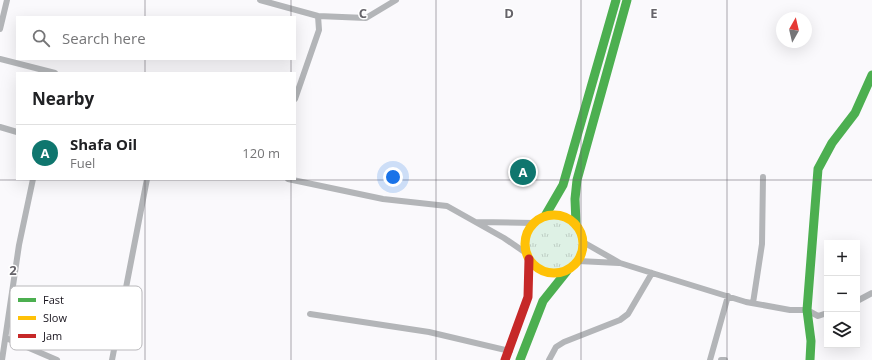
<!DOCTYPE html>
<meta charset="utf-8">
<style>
:root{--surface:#fff;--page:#f2f2f2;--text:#202124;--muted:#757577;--line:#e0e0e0;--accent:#0f766e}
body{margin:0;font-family:"Open Sans",sans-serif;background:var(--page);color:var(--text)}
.controls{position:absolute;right:12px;bottom:12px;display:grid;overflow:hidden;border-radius:0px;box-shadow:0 4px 16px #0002}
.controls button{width:36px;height:36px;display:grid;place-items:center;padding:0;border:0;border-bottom:1px solid var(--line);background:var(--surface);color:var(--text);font:20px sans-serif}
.compass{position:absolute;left:776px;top:12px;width:36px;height:36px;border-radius:50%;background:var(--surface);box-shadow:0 4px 16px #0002;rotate:8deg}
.you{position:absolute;left:393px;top:177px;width:14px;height:14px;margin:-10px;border:3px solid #fff;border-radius:50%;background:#1a73e8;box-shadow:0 0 0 6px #1a73e833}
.badge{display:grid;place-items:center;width:26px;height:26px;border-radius:50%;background:var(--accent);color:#fff;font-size:13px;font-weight:700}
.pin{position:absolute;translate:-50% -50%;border:2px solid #fff;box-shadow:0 1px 4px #0006}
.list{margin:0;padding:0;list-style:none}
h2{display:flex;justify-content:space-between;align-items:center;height:52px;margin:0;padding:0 16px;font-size:17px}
h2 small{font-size:13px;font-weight:400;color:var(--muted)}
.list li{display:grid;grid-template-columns:26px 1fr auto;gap:12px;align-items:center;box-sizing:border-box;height:56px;padding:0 16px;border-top:1px solid var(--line)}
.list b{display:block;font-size:15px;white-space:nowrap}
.list p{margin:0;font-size:13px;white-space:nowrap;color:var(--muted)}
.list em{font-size:13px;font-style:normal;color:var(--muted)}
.icon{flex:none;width:22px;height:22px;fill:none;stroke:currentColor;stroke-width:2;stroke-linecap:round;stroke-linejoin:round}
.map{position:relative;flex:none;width:872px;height:360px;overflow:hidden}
.search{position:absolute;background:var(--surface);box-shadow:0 4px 16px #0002;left:16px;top:16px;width:280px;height:44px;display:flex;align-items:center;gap:10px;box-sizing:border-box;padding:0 14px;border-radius:0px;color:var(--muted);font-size:15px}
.panel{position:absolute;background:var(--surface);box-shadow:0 4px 16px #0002;left:16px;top:72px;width:280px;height:108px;border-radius:0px}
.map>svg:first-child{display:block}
.grass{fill:url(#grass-tufts)}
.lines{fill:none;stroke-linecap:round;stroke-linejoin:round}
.street{stroke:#b3b5b8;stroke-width:6}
.fast{stroke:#4caf50;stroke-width:9}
.slow{stroke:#ffc107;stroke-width:9}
.jam{stroke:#c62828;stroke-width:9}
.grid{fill:none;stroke:#66646a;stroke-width:1;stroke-opacity:0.55}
.key{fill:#fff;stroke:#b9b8bb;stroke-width:1}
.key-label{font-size:11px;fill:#17131c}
.grid-label{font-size:13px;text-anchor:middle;font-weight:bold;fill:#66646a;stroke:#fff;stroke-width:3;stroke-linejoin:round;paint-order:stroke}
</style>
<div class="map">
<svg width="872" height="360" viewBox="0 0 872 360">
<defs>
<pattern id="grass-tufts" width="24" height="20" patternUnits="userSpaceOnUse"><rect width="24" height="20" fill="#def1e5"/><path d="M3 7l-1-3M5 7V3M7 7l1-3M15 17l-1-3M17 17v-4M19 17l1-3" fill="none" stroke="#becec4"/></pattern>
</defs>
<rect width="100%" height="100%" fill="#faf9fc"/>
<path class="grass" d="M529 244a25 25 0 1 1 50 0a25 25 0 1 1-50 0Z"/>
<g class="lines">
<path class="street" d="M260 0 318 16 366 18 396 0
M0 29 7 0
M0 59 55 73
M295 99 319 30 318 16
M0 127 17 132
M288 179 383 199 447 206 504 238 526 253
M476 222 534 223
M583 242 620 263 652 273 746 302 790 310H807L818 316 827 313
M578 261 619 263
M857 301 872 293
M753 303 762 244 763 177
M310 314 429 332 510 351
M6 338 57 360
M2 360 19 245 33 179
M112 360 147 179
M549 360 556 347 564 342 620 320 628 314 652 273
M710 360 728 296
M721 360H725"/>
<path class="fast" d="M545 216 563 185 616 0
M576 224 575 199 577 180 627 0
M520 360 543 301 567 271
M810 360 811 341 807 310 818 169 832 143 855 113 872 75"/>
<path class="slow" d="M525 244a29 29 0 1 1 58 0a29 29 0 1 1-58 0Z"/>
<path class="jam" d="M505 360 528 297 529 259"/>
</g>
<path class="grid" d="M145 0V17M291 0V17M436 0V360M581 0V360M727 0V360M145 59V73M291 59V73M145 179V360M291 179V360M0 180H872"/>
<rect x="10" y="286" width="132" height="64" rx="6" class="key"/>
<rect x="18" y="298" width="18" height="4" fill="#4caf50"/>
<rect x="18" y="316" width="18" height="4" fill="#ffc107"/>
<rect x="18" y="334" width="18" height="4" fill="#c62828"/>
<g class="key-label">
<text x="43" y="304">Fast</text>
<text x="43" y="322">Slow</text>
<text x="43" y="340">Jam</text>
</g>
<g class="grid-label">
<text x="363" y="18">C</text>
<text x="509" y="18">D</text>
<text x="654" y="18">E</text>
<text x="13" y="275">2</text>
</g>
</svg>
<div class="controls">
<button>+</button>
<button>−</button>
<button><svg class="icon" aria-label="layers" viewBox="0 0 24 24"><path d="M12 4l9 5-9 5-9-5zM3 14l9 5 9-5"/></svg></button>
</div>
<svg class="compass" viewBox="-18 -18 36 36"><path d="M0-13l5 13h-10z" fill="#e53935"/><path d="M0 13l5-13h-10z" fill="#757577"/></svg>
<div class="you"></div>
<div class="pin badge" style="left:523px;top:172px">A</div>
<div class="search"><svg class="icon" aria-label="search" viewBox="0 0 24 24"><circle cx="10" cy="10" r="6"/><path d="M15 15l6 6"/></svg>Search here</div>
<section class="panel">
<h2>Nearby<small></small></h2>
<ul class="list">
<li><span class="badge">A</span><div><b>Shafa Oil</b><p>Fuel</p></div><em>120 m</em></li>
</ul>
</section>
</div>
